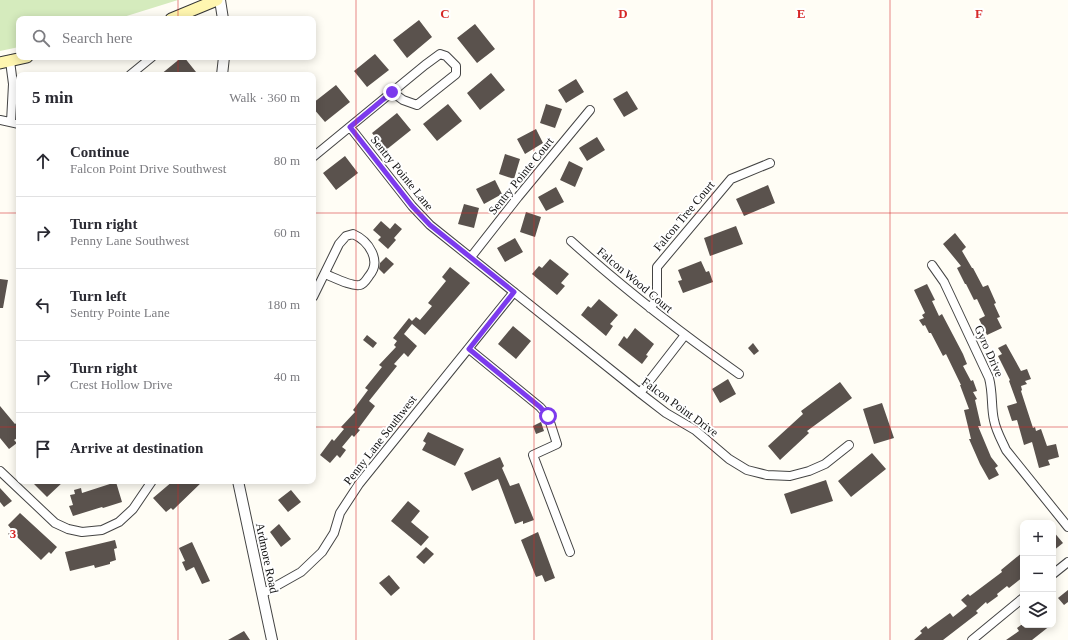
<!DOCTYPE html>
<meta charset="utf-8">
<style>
:root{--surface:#fff;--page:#f7f7f7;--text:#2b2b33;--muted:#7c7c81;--line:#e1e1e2}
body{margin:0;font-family:Georgia,serif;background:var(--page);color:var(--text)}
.controls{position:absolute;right:12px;bottom:12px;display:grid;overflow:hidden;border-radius:8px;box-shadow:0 2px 10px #0003}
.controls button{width:36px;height:36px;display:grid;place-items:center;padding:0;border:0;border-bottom:1px solid var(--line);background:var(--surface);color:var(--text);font:20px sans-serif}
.stop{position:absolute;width:12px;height:12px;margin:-9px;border:3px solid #7c3aed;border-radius:50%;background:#fff}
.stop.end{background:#7c3aed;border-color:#fff;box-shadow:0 1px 4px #0008}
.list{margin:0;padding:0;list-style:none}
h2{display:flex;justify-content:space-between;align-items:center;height:52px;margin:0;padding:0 16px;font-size:17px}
h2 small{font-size:13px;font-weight:400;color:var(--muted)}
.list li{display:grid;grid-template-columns:26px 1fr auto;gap:12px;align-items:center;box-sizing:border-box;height:72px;padding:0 16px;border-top:1px solid var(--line)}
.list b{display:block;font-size:15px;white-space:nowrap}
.list p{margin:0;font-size:13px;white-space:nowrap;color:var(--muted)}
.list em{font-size:13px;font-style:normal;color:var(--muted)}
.icon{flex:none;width:22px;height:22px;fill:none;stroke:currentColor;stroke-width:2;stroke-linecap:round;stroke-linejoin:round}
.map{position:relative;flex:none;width:1068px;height:640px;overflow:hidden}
.search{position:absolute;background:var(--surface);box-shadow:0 2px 10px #0003;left:16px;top:16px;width:300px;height:44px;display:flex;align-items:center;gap:10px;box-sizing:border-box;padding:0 14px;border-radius:8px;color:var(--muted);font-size:15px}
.panel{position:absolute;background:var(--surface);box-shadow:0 2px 10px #0003;left:16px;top:72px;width:300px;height:412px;border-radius:8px}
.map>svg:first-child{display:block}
.green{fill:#d5ebbd}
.building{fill:#5a524d}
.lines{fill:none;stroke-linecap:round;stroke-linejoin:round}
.minor-casing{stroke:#444;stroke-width:10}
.tertiary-casing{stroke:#444;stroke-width:12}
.secondary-casing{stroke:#333;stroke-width:13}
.minor{stroke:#fff;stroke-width:8}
.tertiary{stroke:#fff;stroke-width:10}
.secondary{stroke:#fff6b0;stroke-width:11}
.route{stroke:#7c3aed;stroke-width:5}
.grid{fill:none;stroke:#d62828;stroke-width:1;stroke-opacity:0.55}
.labels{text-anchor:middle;stroke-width:4;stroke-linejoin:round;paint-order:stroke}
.street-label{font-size:12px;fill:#111;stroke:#fff}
.grid-label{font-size:13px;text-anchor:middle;font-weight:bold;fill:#d62828;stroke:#fff;stroke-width:4;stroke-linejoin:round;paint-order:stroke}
</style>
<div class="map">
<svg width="1068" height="640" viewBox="0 0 1068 640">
<rect width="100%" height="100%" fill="#fffdf5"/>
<path class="green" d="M0 0H178L117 19H19V47L0 51Z"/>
<path class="building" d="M419 20 432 37 407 58 393 40Z
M475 24 495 49 477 63 457 38Z
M375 54 389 70 367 87 354 71Z
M182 57H184L196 72 193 75H160Z
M491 73 505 90 480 110 467 93Z
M576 79 584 92 566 103 558 90Z
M336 85 350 102 325 122 313 108V103Z
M627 91 638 109 624 117 613 99Z
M448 104 462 121 437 141 423 124Z
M546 104 562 109 555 128 540 123Z
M397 113 411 130 386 150 372 133Z
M536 129 543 143 525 154 517 139Z
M597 137 605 150 587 161 579 148Z
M505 154 520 159 514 179 499 174Z
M345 156 358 173 336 190 323 173Z
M569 161 583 168 575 187 560 180Z
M495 180 502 194 484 204 476 189Z
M768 185 775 203 744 216 736 199Z
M556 187 564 202 546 211 538 197Z
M464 204 479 208 474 228 458 224Z
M526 212 541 217 535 237 520 232Z
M381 221 390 229 395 223 402 229 394 238 396 240 388 249 378 240 381 237 373 230Z
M736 226 743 244 710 256 704 238Z
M955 233 966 247 962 251 972 268H973L983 287 988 285 996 303 994 304 1000 317 997 318 1002 328 987 335 979 319 985 316 977 299 974 300 966 284H965L957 268 961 266 943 244Z
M515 238 523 252 505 262 497 248Z
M386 257 394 264 384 274 379 269 380 263Z
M550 259 569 274 561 283 565 286 557 295 532 274 539 266 542 268Z
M701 261 706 272 709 271 713 282 683 293 678 281 682 280 678 270Z
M450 267 470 283 425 335 412 324 404 334 417 346 408 357 404 353 394 364 397 366 369 401 375 406 358 429 360 430 354 437 352 435 342 447 346 450 340 458 337 455 330 463 320 455 332 439 334 441 344 429 341 427 355 412 353 410 368 390 365 388 382 367 379 365 396 347 394 345 397 341 393 338 409 318 412 321 416 317 420 320 432 306 428 303 446 281 442 277Z
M0 279 8 280 3 308H0Z
M927 284 935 300 932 301 939 316 942 314 963 354 967 364 963 366 971 381 973 380 977 391 973 392 977 399 975 400 981 426H978L991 457 998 466 995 468 999 475 989 480 980 464 969 439H971L964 410 969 409 960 385H961L946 354 943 356 931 333H929L925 325 923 326 919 320 924 318 922 315 925 313 914 290Z
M599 299 618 315 610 324 613 326 606 336 581 315 588 306 591 308Z
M513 326 531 341 516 359 498 344Z
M635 328 654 344 646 355 648 356 642 364 618 345 624 336 627 339Z
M367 335 377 343 373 348 363 340Z
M753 343 759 351 754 355 748 348Z
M1006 344 1021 371 1027 369 1031 379 1025 381 1027 384 1021 386 1022 390 1021 391 1033 428 1035 427 1036 431 1041 429 1047 446 1056 444 1059 457 1048 460 1050 465 1039 468 1032 442 1024 445 1017 420 1012 421 1007 406 1017 403 1009 381 1010 380 998 356 1002 354 998 348Z
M728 379 736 394 720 403 712 389Z
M840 382 852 398 807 431 809 433 780 460 768 446 803 414 801 411Z
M882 403 894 438 874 444 863 409Z
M0 406 15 424 19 421V437L14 440 17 443 9 449 0 438Z
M541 422 544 431 536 434 533 426Z
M428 432 464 449 455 466 422 450 426 443 423 441Z
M872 453 886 469 851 497 838 481Z
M500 457 504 466 502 468 510 486 519 483 534 520 523 524V521L515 524 498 479 472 491 464 473Z
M826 480 833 501 791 514 784 494Z
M31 481H64L47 497Z
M173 481H203L173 510 171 508 166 512 153 498Z
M116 482 122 502 103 508 102 507 73 516 69 506 73 505 70 495 75 494 74 490 81 488 82 493Z
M0 488 12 501 4 507 0 502Z
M291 490 301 502 288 512 278 500Z
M408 501 420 511 411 522 429 537 421 546 391 521Z
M20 513 57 547 51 554 49 552 41 560 16 536 13 539 8 534 12 530 8 525Z
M279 524 291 539 281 547 270 532Z
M1053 531 1063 543 1053 551Z
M538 532 555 578 545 582 542 575 536 577 521 540Z
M115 540 117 548 114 549 116 560 110 562V564L95 568 94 565 70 571 65 552Z
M192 542 210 581 202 584 194 567 186 571 182 562 185 561 179 548Z
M426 547 434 554 424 564 416 557Z
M1023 552V577L1009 588 1007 586 997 594 998 596 987 604 986 602 976 611 978 613 943 640H914L922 633 920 631 926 626 928 629 950 613 953 617 967 606 961 600 968 594 970 596 1002 572 1001 570Z
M389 575 400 588 391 596 379 583Z
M1068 590V602L1064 605 1058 598Z
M1021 625H1051L1032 640H1006L1019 631 1017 628Z
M244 631 250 640H228Z"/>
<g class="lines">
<g class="minor-casing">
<path id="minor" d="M10 61 13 84 11 122
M130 75 152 57
M0 120 19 124
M350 127 412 206 430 225 640 393 666 413 695 430 729 459 747 470 767 475 790 476 809 471 825 464 849 445
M313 157 425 65 440 54 446 56 456 66V74L417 105 403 100 392 92
M571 241C624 289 681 333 739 374
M471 257 518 197 590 110
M932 265 944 282 989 378C993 393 991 407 994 420 996 431 1002 441 1006 450L1068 527
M313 297 339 244 346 236 353 234C369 241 382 261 369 276 367 279 364 284 360 285 352 287 333 277 325 274
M650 308 657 299V267L731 179 770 163
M469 349 540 407 548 416 557 444 533 455 570 552
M640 393 685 335
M0 471 55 523 68 529 82 532 102 530 119 522 133 509 152 481
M1053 574 1068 562
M262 594 301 572 322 552 334 533 340 513 359 484 514 292
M972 640 1023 598"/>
</g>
<g class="tertiary-casing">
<path id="tertiary" d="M220 0 223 19
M222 75 224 57
M238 481 272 640"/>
</g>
<g class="secondary-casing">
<path id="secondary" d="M171 19 217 0
M0 63 27 57"/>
</g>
<use href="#minor" class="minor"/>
<use href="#tertiary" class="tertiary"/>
<use href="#secondary" class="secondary"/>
</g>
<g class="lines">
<path class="route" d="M392 92 350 127 412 206 430 225 514 292 469 349 540 407 548 416"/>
</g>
<path class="grid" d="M178 0V19M356 0V640M534 0V640M712 0V640M890 0V640M178 57V75M0 213H19M313 213H1068M0 427H19M313 427H1068M178 481V640"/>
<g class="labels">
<g class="street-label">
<text transform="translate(402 173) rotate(51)" y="4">Sentry Pointe Lane</text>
<text transform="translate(521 176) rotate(-51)" y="4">Sentry Pointe Court</text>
<text transform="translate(684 216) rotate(-50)" y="4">Falcon Tree Court</text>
<text transform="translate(635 280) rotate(40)" y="4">Falcon Wood Court</text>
<text transform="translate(989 351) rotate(66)" y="4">Gyro Drive</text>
<text transform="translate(680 407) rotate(36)" y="4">Falcon Point Drive</text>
<text transform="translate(380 440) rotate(-52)" y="4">Penny Lane Southwest</text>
<text transform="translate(267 558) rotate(78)" y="4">Ardmore Road</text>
</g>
</g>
<g class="grid-label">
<text x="445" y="18">C</text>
<text x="623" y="18">D</text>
<text x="801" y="18">E</text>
<text x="979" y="18">F</text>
<text x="13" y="538">3</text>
</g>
</svg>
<div class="controls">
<button>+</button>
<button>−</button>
<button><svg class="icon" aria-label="layers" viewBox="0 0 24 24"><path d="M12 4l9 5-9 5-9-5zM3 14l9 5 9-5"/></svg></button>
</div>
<div class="stop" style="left:548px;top:416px"></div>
<div class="stop end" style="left:392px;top:92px"></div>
<div class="search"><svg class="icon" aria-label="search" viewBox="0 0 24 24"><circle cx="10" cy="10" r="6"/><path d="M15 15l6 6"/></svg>Search here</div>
<section class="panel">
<h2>5 min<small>Walk · 360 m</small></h2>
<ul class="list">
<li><svg class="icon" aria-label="ahead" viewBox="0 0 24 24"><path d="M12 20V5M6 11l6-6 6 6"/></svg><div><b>Continue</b><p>Falcon Point Drive Southwest</p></div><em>80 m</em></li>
<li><svg class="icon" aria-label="right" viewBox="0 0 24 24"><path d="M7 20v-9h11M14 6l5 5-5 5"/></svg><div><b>Turn right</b><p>Penny Lane Southwest</p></div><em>60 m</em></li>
<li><svg class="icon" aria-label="left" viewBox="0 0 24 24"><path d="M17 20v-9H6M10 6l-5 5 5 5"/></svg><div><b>Turn left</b><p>Sentry Pointe Lane</p></div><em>180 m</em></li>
<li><svg class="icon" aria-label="right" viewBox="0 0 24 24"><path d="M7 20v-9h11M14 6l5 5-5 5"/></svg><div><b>Turn right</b><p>Crest Hollow Drive</p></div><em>40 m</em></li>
<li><svg class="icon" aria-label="arrive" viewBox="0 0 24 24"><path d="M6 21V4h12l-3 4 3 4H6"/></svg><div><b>Arrive at destination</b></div></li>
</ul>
</section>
</div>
